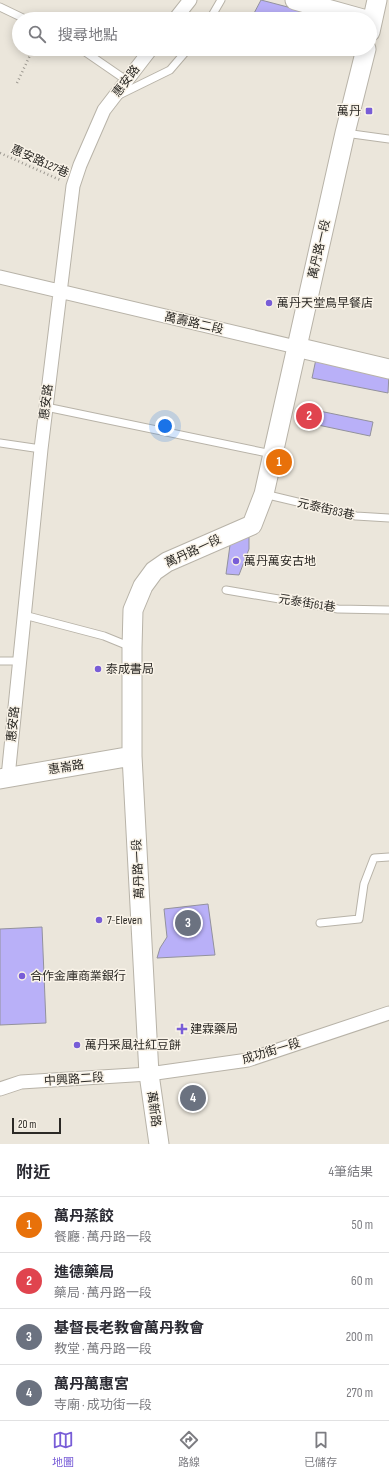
<!DOCTYPE html>
<html lang="zh-TW">
<meta charset="utf-8">
<style>
:root{--surface:#fff;--page:#f7f7f7;--text:#2b2b33;--muted:#7c7c81;--line:#e1e1e2;--accent:#785dd7}
body{margin:0;font-family:"Sofia Sans Condensed","Noto Sans TC",sans-serif;background:var(--page);color:var(--text)}
.scale{position:absolute;left:12px;bottom:10px;width:49px;box-sizing:border-box;padding-left:4px;border:2px solid #2b2925;border-top:0;font-size:11px;line-height:14px;white-space:nowrap;color:#2b2925;-webkit-text-stroke:3px #f9f3e8;paint-order:stroke}
.you{position:absolute;left:165px;top:426px;width:14px;height:14px;margin:-10px;border:3px solid #fff;border-radius:50%;background:#1a73e8;box-shadow:0 0 0 6px #1a73e833}
.badge{display:grid;place-items:center;width:26px;height:26px;border-radius:50%;background:var(--accent);color:#fff;font-size:13px;font-weight:700}
.pin{position:absolute;translate:-50% -50%;border:2px solid #fff;box-shadow:0 1px 4px #0006}
.list{margin:0;padding:0;list-style:none}
h2{display:flex;justify-content:space-between;align-items:center;height:52px;margin:0;padding:0 16px;font-size:17px}
h2 small{font-size:13px;font-weight:400;color:var(--muted)}
.list li{display:grid;grid-template-columns:26px 1fr auto;gap:12px;align-items:center;box-sizing:border-box;height:56px;padding:0 16px;border-top:1px solid var(--line)}
.list b{display:block;font-size:15px;white-space:nowrap}
.list p{margin:0;font-size:13px;white-space:nowrap;color:var(--muted)}
.list em{font-size:13px;font-style:normal;color:var(--muted)}
.icon{flex:none;width:22px;height:22px;fill:none;stroke:currentColor;stroke-width:2;stroke-linecap:round;stroke-linejoin:round}
.map{position:relative;flex:none;width:389px;height:1144px;overflow:hidden}
.search{position:absolute;background:var(--surface);box-shadow:0 2px 10px #0003;left:12px;right:12px;top:12px;height:44px;display:flex;align-items:center;gap:10px;box-sizing:border-box;padding:0 14px;border-radius:22px;color:var(--muted);font-size:15px}
.sheet{height:276px;background:var(--surface)}
nav{display:flex;justify-content:space-around;align-items:center;box-sizing:border-box;height:56px;border-top:1px solid var(--line);background:var(--surface);font-size:11px;color:var(--muted)}
nav a{display:grid;justify-items:center;gap:2px}
nav .on{color:var(--accent)}
.map>svg:first-child{display:block}
.building{fill:#b9b0f8;stroke:#93929d}
.lines{fill:none;stroke-linecap:round;stroke-linejoin:round}
.lane-casing{stroke:#b8b3a8;stroke-width:9}
.street-casing{stroke:#b8b3a8;stroke-width:15}
.secondary-casing{stroke:#b8b3a8;stroke-width:21}
.path{stroke:#9c9890;stroke-width:2.5;stroke-dasharray:1 3;stroke-linecap:butt}
.lane{stroke:#fff;stroke-width:7}
.street{stroke:#fff;stroke-width:13}
.secondary{stroke:#fff;stroke-width:19}
.poi-dot{fill:#785dd7;stroke:#f9f3e8;stroke-width:1.5}
.labels{text-anchor:middle;stroke-width:3;stroke-linejoin:round;paint-order:stroke}
.street-label{font-size:12px;fill:#2b2925;stroke:#f9f3e8}
.poi-label{font-size:12px;fill:#2b2925;stroke:#f9f3e8;text-anchor:start}
</style>
<div class="map">
<svg width="389" height="1144" viewBox="0 0 389 1144">
<rect width="100%" height="100%" fill="#ebe6db"/>
<path class="building" d="M261 0 322 16V19H265L252 17Z
M316 359 389 373 388 393 312 378Z
M300 407 373 422 370 436 299 421Z
M249 530V549L239 575 226 574 231 538Z
M208 904 215 955 157 958 160 948 167 937 164 909Z
M42 927 46 1023 0 1025V929Z"/>
<g class="lines">
<g class="lane-casing">
<path id="lane" d="M0 7 25 19
M210 19 221 0
M81 49 126 80
M119 95 170 70 188 49
M345 133 389 139
M46 407 272 454
M0 443 41 449
M264 494 356 516 389 518
M226 590 338 609 389 610
M24 615 104 636 131 647
M0 661H19
M320 923 359 919 364 884 374 858 389 857"/>
</g>
<g class="street-casing">
<path id="street" d="M175 19 190 0
M0 277 296 347
M8 777 41 449 73 186 80 165 104 110 151 49
M0 1089 21 1082 149 1074 248 1060 389 1013"/>
</g>
<g class="secondary-casing">
<path id="secondary" d="M295 0 363 19
M370 32 377 0
M296 347 389 369
M0 779 132 756
M159 1144 149 1074 132 756V648L133 610 143 586 154 571 167 562 252 525 264 494 345 133 366 49"/>
</g>
<path class="path" d="M17 83 33 49
M0 153 60 180"/>
<use href="#lane" class="lane"/>
<use href="#street" class="street"/>
<use href="#secondary" class="secondary"/>
</g>
<g class="poi-dot">
<rect x="365" y="107" width="8" height="8" rx="2"/>
<circle cx="269" cy="303" r="4"/>
<circle cx="236" cy="561" r="4"/>
<circle cx="98" cy="669" r="4"/>
<circle cx="99" cy="920" r="4"/>
<circle cx="22" cy="976" r="4"/>
<path d="M180 1023h4v4h4v4h-4v4h-4v-4h-4v-4h4z"/>
<circle cx="77" cy="1045" r="4"/>
</g>
<g class="labels">
<g class="street-label">
<text transform="translate(126 81) rotate(-53)" y="4">惠安路</text>
<text transform="translate(40 161) rotate(24)" y="4">惠安路127巷</text>
<text transform="translate(319 249) rotate(-77)" y="4">萬丹路一段</text>
<text transform="translate(194 323) rotate(13)" y="4">萬壽路二段</text>
<text transform="translate(46 402) rotate(-83)" y="4">惠安路</text>
<text transform="translate(326 509) rotate(13)" y="4">元泰街83巷</text>
<text transform="translate(193 551) rotate(-25)" y="4">萬丹路一段</text>
<text transform="translate(307 603) rotate(9)" y="4">元泰街61巷</text>
<text transform="translate(13 724) rotate(-84)" y="4">惠安路</text>
<text transform="translate(66 767) rotate(-9)" y="4">惠崙路</text>
<text transform="translate(138 869) rotate(-93)" y="4">萬丹路一段</text>
<text transform="translate(271 1051) rotate(-17)" y="4">成功街一段</text>
<text transform="translate(74 1079) rotate(-4)" y="4">中興路二段</text>
<text transform="translate(154 1109) rotate(82)" y="4">萬新路</text>
</g>
<g class="poi-label">
<text x="361" y="115" text-anchor="end">萬丹</text>
<text x="277" y="307">萬丹天堂鳥早餐店</text>
<text x="244" y="565">萬丹萬安古地</text>
<text x="106" y="673">泰成書局</text>
<text x="107" y="924">7-Eleven</text>
<text x="30" y="980">合作金庫商業銀行</text>
<text x="190" y="1033">建霖藥局</text>
<text x="85" y="1049">萬丹采風社紅豆餅</text>
</g>
</g>
</svg>
<div class="scale">20 m</div>
<div class="you"></div>
<div class="pin badge" style="left:279px;top:462px;background:#e8710a">1</div>
<div class="pin badge" style="left:309px;top:416px;background:#e0444e">2</div>
<div class="pin badge" style="left:188px;top:923px;background:#6b7280">3</div>
<div class="pin badge" style="left:193px;top:1098px;background:#6b7280">4</div>
<div class="search"><svg class="icon" aria-label="search" viewBox="0 0 24 24"><circle cx="10" cy="10" r="6"/><path d="M15 15l6 6"/></svg>搜尋地點</div>
</div>
<section class="sheet">
<h2>附近<small>4筆結果</small></h2>
<ul class="list">
<li><span class="badge" style="background:#e8710a">1</span><div><b>萬丹蒸餃</b><p>餐廳 · 萬丹路一段</p></div><em>50 m</em></li>
<li><span class="badge" style="background:#e0444e">2</span><div><b>進德藥局</b><p>藥局 · 萬丹路一段</p></div><em>60 m</em></li>
<li><span class="badge" style="background:#6b7280">3</span><div><b>基督長老教會萬丹教會</b><p>教堂 · 萬丹路一段</p></div><em>200 m</em></li>
<li><span class="badge" style="background:#6b7280">4</span><div><b>萬丹萬惠宮</b><p>寺廟 · 成功街一段</p></div><em>270 m</em></li>
</ul>
</section>
<nav>
<a class="on"><svg class="icon" aria-label="map" viewBox="0 0 24 24"><path d="M3 6l6-2 6 2 6-2v14l-6 2-6-2-6 2zM9 4v14M15 6v14"/></svg>地圖</a>
<a><svg class="icon" aria-label="directions" viewBox="0 0 24 24"><path d="M12 3l9 9-9 9-9-9zM9 14v-3h6M13 9l2 2-2 2"/></svg>路線</a>
<a><svg class="icon" aria-label="saved" viewBox="0 0 24 24"><path d="M7 4h10v16l-5-4-5 4z"/></svg>已儲存</a>
</nav>
